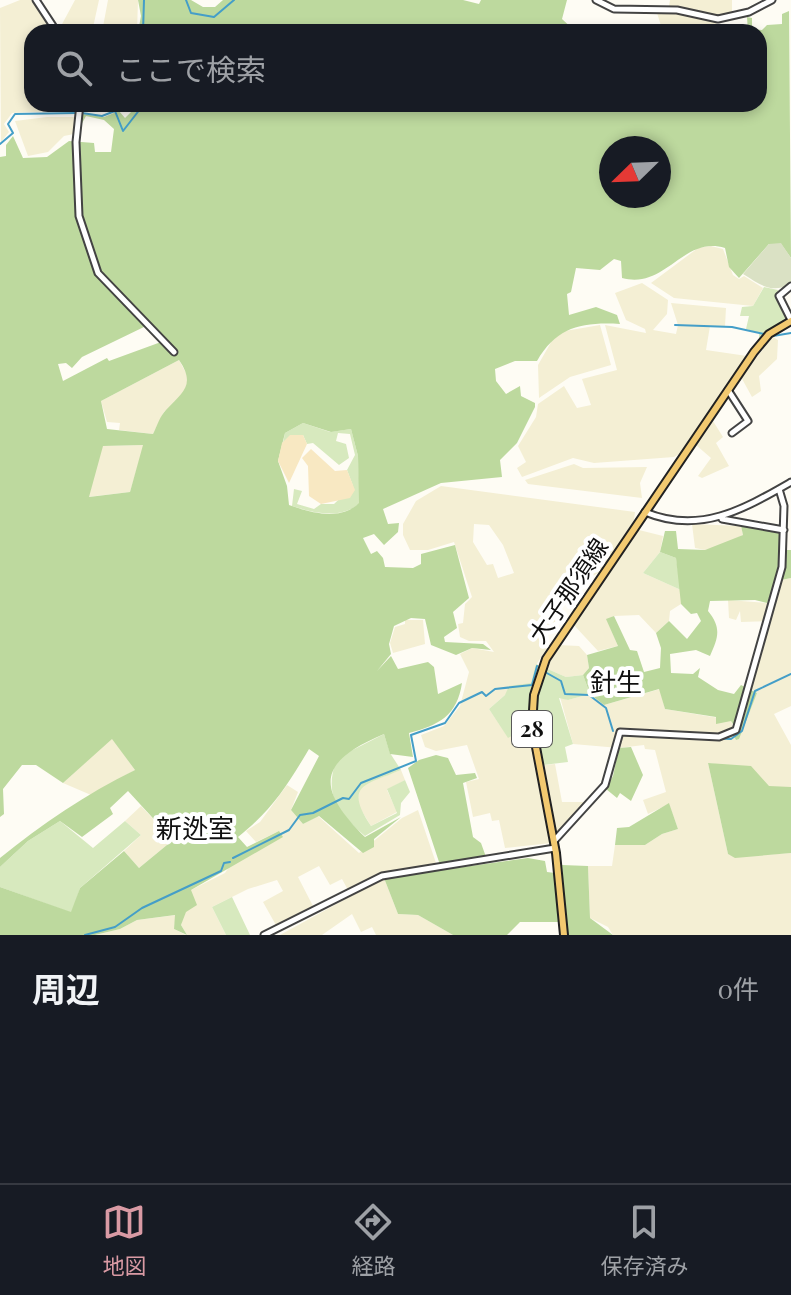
<!DOCTYPE html>
<html lang="ja">
<meta charset="utf-8">
<style>
:root{--surface:#171b24;--page:#20242c;--text:#f1f3f6;--muted:#9ea1a6;--line:#363941;--accent:#d99aa4}
body{margin:0;font-family:"Playfair Display","Noto Sans JP",serif;background:var(--page);color:var(--text)}
.compass{position:absolute;left:599px;top:136px;width:72px;height:72px;border-radius:50%;background:var(--surface);box-shadow:0 4px 12px #0003;rotate:247deg}
.list{margin:0;padding:0;list-style:none}
h2{display:flex;justify-content:space-between;align-items:center;height:104px;margin:0;padding:0 32px;font-size:34px}
h2 small{font-size:26px;font-weight:400;color:var(--muted)}
.icon{flex:none;width:44px;height:44px;fill:none;stroke:currentColor;stroke-width:2;stroke-linecap:round;stroke-linejoin:round}
.map{position:relative;flex:none;width:791px;height:935px;overflow:hidden}
.search{position:absolute;background:var(--surface);box-shadow:0 4px 12px #0003;left:24px;right:24px;top:24px;height:88px;display:flex;align-items:center;gap:20px;box-sizing:border-box;padding:0 28px;border-radius:24px;color:var(--muted);font-size:30px}
.sheet{height:248px;background:var(--surface)}
nav{display:flex;justify-content:space-around;align-items:center;box-sizing:border-box;height:112px;border-top:2px solid var(--line);background:var(--surface);font-size:22px;color:var(--muted)}
nav a{display:grid;justify-items:center;gap:4px}
nav .on{color:var(--accent)}
.map>svg:first-child{display:block}
.farmland{fill:#f4efd4;fill-rule:evenodd}
.green{fill:#d7e9be}
.forest{fill:#bdd99e;fill-rule:evenodd}
.sand{fill:#f8e8c2}
.cemetery{fill:#dae1c4}
.lines{fill:none;stroke-linecap:round;stroke-linejoin:round}
.stream{stroke:#449ec8;stroke-width:2}
.minor-casing{stroke:#434343;stroke-width:9}
.major-casing{stroke:#212121;stroke-width:10}
.minor{stroke:#fff;stroke-width:5}
.major{stroke:#f2c970;stroke-width:6}
.labels{text-anchor:middle;stroke-width:8;stroke-linejoin:round;paint-order:stroke}
.shield{fill:#fff;stroke:#585858;stroke-width:2}
.shield-label{font-size:22px;font-weight:bold;fill:#101010}
.street-label{font-size:24px;fill:#101010;stroke:#fff}
.neighbourhood-label{font-size:26px;fill:#101010;stroke:#fff}
</style>
<div class="map">
<svg width="791" height="935" viewBox="0 0 791 935">
<rect width="100%" height="100%" fill="#fefcf4"/>
<path class="farmland" d="M20 0H34L55 32H32V104H77L78 110 12 113 4 124 9 132 1 142 0 8Z
M75 0H99L92 32H62L61 26Z
M108 0H138L137 32H102Z
M670 0H732V14H703L669 6Z
M657 13H684L716 22 719 32H670L666 29 663 32Z
M47 117H76L74 134 64 136 48 152 28 156 15 121Z
M711 246 723 249 733 275 739 279 744 276 763 288 753 306 674 298 651 283 698 248Z
M642 283 668 300 667 314 653 330 676 334 678 325 671 303 726 308 725 326H710L706 350 747 356 681 453 674 457 594 463 573 458 522 477 517 468 526 462 518 446 536 417 538 404 564 386 577 408 591 405 582 379 617 370 605 325 646 333 645 329 626 320 615 293Z
M600 325 611 365 570 377 539 398 538 365 554 337 565 331Z
M773 337 778 340 777 359 759 376 761 391 752 397 741 377Z
M179 360 187 375 188 387 185 395 164 412 153 434 119 430 120 423 107 422 101 401Z
M713 421 723 437 716 443 729 466 702 478 698 476 711 458 696 445Z
M144 445 130 492 88 497 102 446Z
M574 464 583 468 647 467 640 483 642 498 528 484 525 480Z
M441 486 635 512 634 520 600 572 553 597 562 617 543 630 549 645 536 665 531 684 505 695 489 709 508 737 529 726 551 843 505 848 499 820 492 821 490 813 473 817 466 782 479 779 467 745 436 751 425 747 421 735 444 726 460 706 469 672 460 654 472 648 494 652 486 641H469L460 637 458 624 463 623 465 604 472 597 454 542 428 550H410L403 535V524L416 501ZM474 524 489 525 503 545 514 573 498 578 493 564 487 565 473 542Z
M692 524 741 526 743 535 726 544 705 550 695 548Z
M639 530 663 536 660 552 643 573 681 590V604L670 611 669 621 656 633 639 615 614 616 607 620 618 646 598 651 572 623Z
M791 578V706L774 714 791 745V787H769L743 768 708 763 728 854 735 857 791 853V935H613L608 927 590 918 588 866H612L615 845H645L662 834 678 829 669 804 648 814 643 800 666 792 655 750 645 749 644 745 619 748 573 744 560 697 568 700 590 694 604 705 660 689 665 709 731 720 736 740 757 693 751 689 770 621 741 622 740 611 736 620 729 618 728 600 767 603 776 581Z
M405 620H423L425 644 393 653 390 643 395 627 405 624Z
M558 645 579 646 587 655 589 668 583 675 566 677 545 668Z
M112 738 135 770 91 795 63 783Z
M555 764 562 802H587L557 834 543 765Z
M401 770 405 780 387 790 397 812 371 826 358 805 357 792 361 785Z
M287 785 298 792 291 810 303 824 318 816 359 853 402 818 418 810 437 866 384 873 348 890 342 879 330 885 319 866 298 877 314 908 277 927 263 902 283 891 277 880 248 889 212 907 226 935H187L181 925 191 890 225 873 231 864 279 831 256 842 246 831 260 822Z
M141 806 173 840 139 868 124 851 141 835 125 821Z
M384 878 398 914 418 915 453 935H376L372 927 361 932 352 914 322 935H280Z
M176 915 174 929 186 935H95L120 929 137 920Z"/>
<path class="green" d="M764 287 778 290 777 301 787 318 759 341V333L746 329 749 316H740L742 307 753 306Z
M303 423 330 432 351 429 358 456 360 503C341 520 314 513 292 506L294 489 302 491 297 504 314 509 321 504H334L353 486 347 470 355 455 350 434 338 433 336 441 346 444 349 458 339 465 313 443 307 444 303 435 290 436 283 443 285 433Z
M660 552 676 558 681 590 643 573Z
M536 664 566 677 583 675 590 694 568 700 559 698 573 744 565 747 568 762 543 765 535 732 529 726 508 738 489 709 505 695 509 686 531 683Z
M384 734 390 753 401 770C366 785 343 784 371 826L397 813 387 789 405 780 410 792 401 803 400 815 365 836C338 811 323 796 337 758Z
M60 821 93 848 125 821 141 835 80 888 72 913 0 887V867L28 841Z
M232 897 250 935H226L212 907Z"/>
<path class="forest" d="M138 0H191L203 7H215L223 0H463L479 4 481 0H567L562 19 576 32H138L141 16Z
M789 11 791 258 781 244H769L739 278 729 267 725 248C683 235 666 290 622 278L621 261 614 259 600 270 576 268 571 292 567 294 569 315 596 307 617 315 620 324C581 322 557 327 537 361H515L495 369 496 381 506 394 520 386 521 396 535 403V407L517 443 500 460 502 477 441 483 383 509 388 524 399 523 398 532 384 545 374 534 363 538 371 554 377 551 383 558 385 567 413 568 421 564V554L455 545 469 598 453 612 457 628 444 637 445 642 483 644 491 650 472 648 456 655 431 645 425 619 411 618 394 626 389 644 391 654 377 671 391 656 398 669 428 662 434 667 438 694 462 683C457 716 439 725 409 733L413 757 390 754 384 734C318 762 315 787 365 837L401 817 374 839V847L363 853 319 816 303 824 291 810 319 756 309 749C287 786 272 810 238 837L247 847 279 831 283 837 191 890 197 905 186 912 181 925 187 935 174 929 175 915 137 920 120 929 95 935H0V887L71 912 80 888 124 851 139 868 173 840 128 791 110 808 113 814 82 837 60 821 28 841 0 867V858C42 824 86 794 135 770L112 739 63 783 36 765H22L3 789 4 814 0 817V157L6 156V145L13 136 23 158 47 157 69 141 94 143 95 152H111L114 129 104 120 86 116 80 127 83 114 104 117 119 111 125 118 139 104H759V32H748L747 17 752 18V29L762 30 767 25 782 24V14ZM611 148H659V196H611ZM146 326 161 342 109 361 107 358 63 381 58 364 66 363 72 368 82 357ZM179 360C196 385 183 392 166 410 160 416 157 426 153 434L107 429 101 401ZM303 423 331 432 351 429 358 456 359 503C341 521 311 513 289 505L287 486 278 461 285 433ZM143 445 130 492 89 497 103 446Z
M741 526 778 531 782 536V550H791V578L776 581 767 603 755 600 710 601 708 611C722 628 718 638 710 656L696 650 670 654 671 673 693 674 700 668 698 677 718 690 734 694 741 685 757 693 739 739 736 740 731 730 734 726 731 721 716 724V717L665 709 659 689 604 705 590 694 583 675 589 668 587 655 618 646 606 619 614 616 630 650 637 651 644 672 660 668 661 648 656 633 669 621 687 639 701 621 697 613 691 614 681 604 676 558 660 552 665 531H676L678 549 705 550 743 535Z
M631 747 643 775 631 801 620 793 617 798 606 789 613 776 619 748Z
M436 755 448 758 456 775 475 773 477 778 463 783 473 837 481 843 486 857 440 865 408 768 419 760Z
M708 763 751 766 769 786 791 787V853L735 858 728 854Z
M669 803 678 829 662 834 645 845H615L617 828 629 827Z
M528 858 545 861 547 872 555 873 558 922H520L507 935H453L418 915 398 914 384 878Z
M562 865 588 866 590 918 613 935H567Z"/>
<path class="sand" d="M290 435H303L307 444 289 483 278 461 282 443Z
M311 449 335 471 347 470 355 490 350 498 321 504 309 496 308 466 302 458Z"/>
<path class="cemetery" d="M781 243 791 258V284C771 294 761 285 743 274L769 244Z"/>
<g class="lines">
<path class="stream" d="M186 0 191 13 214 17 234 0
M143 32 144 0
M82 113 102 116 115 111 123 131 144 104
M0 144 13 133 8 124 15 114 76 113
M675 325 732 327 764 334
M773 336 791 333
M545 672 561 681 565 694 589 695 606 708 613 731
M623 735 731 739 742 731 755 691 791 674
M233 858 289 830 300 815 313 813 343 798 349 799 361 783 416 761 411 735 445 723 459 703 482 692 486 696 495 689 532 685 537 666
M85 935 115 927 142 908 221 871 224 863 230 862"/>
<g class="minor-casing">
<path id="minor" d="M36 0 57 32
M596 0 614 9 677 10 718 19 749 12 772 0
M80 104 76 142 79 216 98 273 174 352
M791 286 779 296 791 320
M728 390 748 421 732 433
M645 512C700 535 744 509 791 482
M722 519 784 530
M554 841 605 785 620 732 719 737 736 730 782 567 784 506 779 489
M264 935 382 876 555 848"/>
</g>
<g class="major-casing">
<path id="major" d="M564 935 556 853 532 726 534 695 546 659 754 352 769 334 791 321"/>
</g>
<use href="#minor" class="minor"/>
<use href="#major" class="major"/>
</g>
<g class="labels">
<rect class="shield" x="512" y="711" width="40" height="36" rx="6"/>
<g class="shield-label">
<text x="532" y="737">28</text>
</g>
<g class="street-label">
<text transform="translate(569 591) rotate(-56)" y="8">大子那須線</text>
</g>
<g class="neighbourhood-label">
<text x="616" y="692">針生</text>
<text x="195" y="838">新迯室</text>
</g>
</g>
</svg>
<svg class="compass" viewBox="-18 -18 36 36"><path d="M0-13l5 13h-10z" fill="#e53935"/><path d="M0 13l5-13h-10z" fill="#9ea1a6"/></svg>
<div class="search"><svg class="icon" aria-label="search" viewBox="0 0 24 24"><circle cx="10" cy="10" r="6"/><path d="M15 15l6 6"/></svg>ここで検索</div>
</div>
<section class="sheet">
<h2>周辺<small>0件</small></h2>
<ul class="list">
</ul>
</section>
<nav>
<a class="on"><svg class="icon" aria-label="map" viewBox="0 0 24 24"><path d="M3 6l6-2 6 2 6-2v14l-6 2-6-2-6 2zM9 4v14M15 6v14"/></svg>地図</a>
<a><svg class="icon" aria-label="directions" viewBox="0 0 24 24"><path d="M12 3l9 9-9 9-9-9zM9 14v-3h6M13 9l2 2-2 2"/></svg>経路</a>
<a><svg class="icon" aria-label="saved" viewBox="0 0 24 24"><path d="M7 4h10v16l-5-4-5 4z"/></svg>保存済み</a>
</nav>
